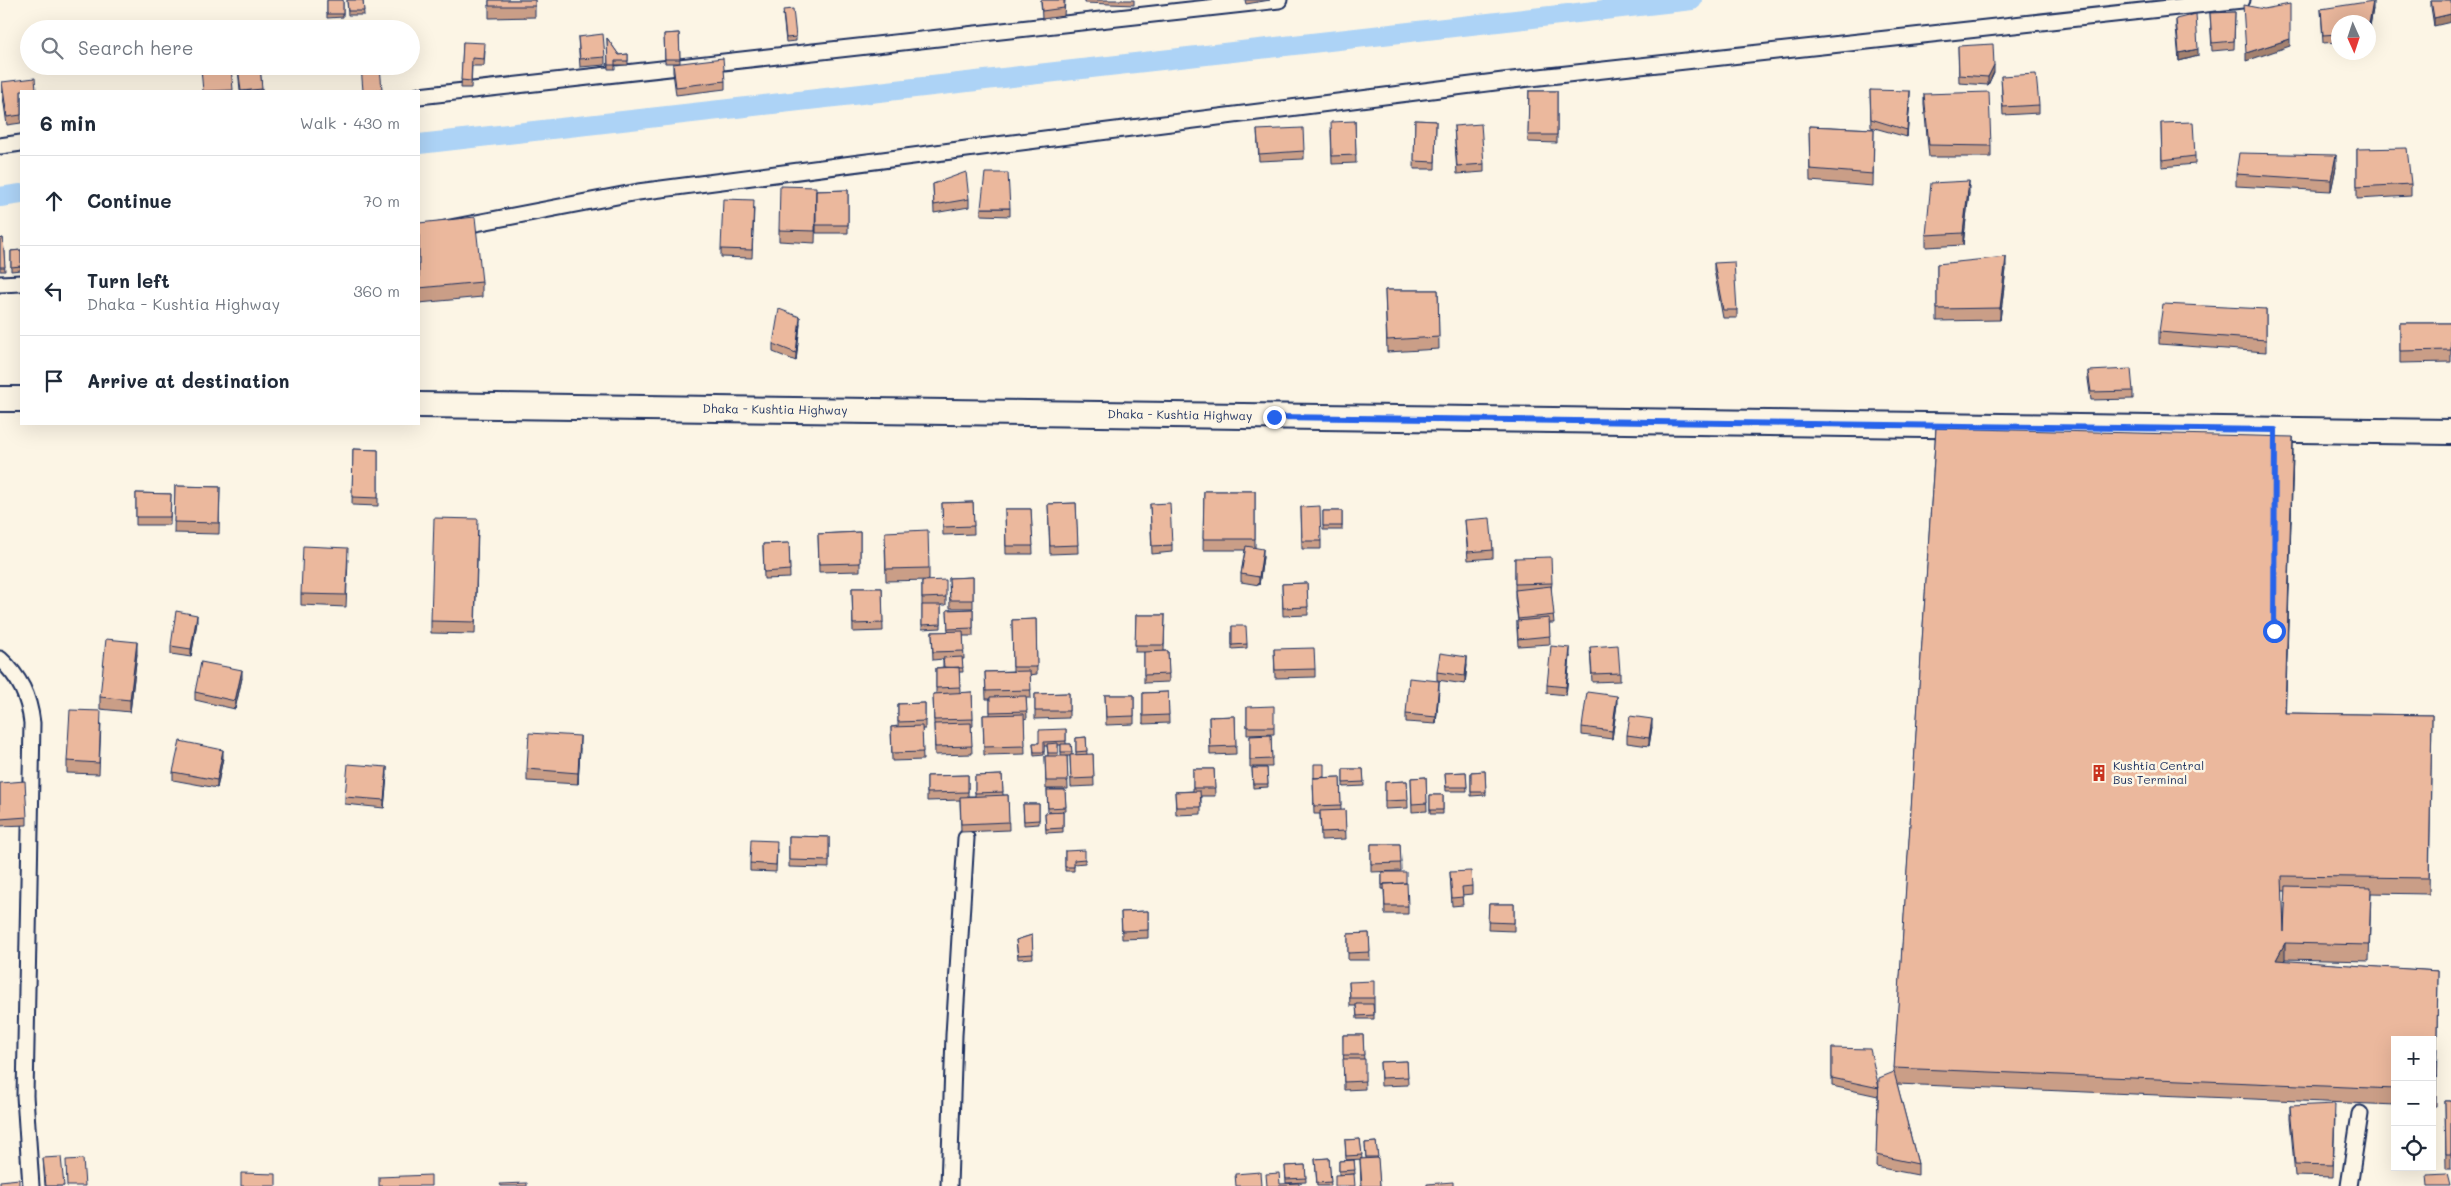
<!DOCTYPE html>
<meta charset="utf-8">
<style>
:root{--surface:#fff;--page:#f6f6f7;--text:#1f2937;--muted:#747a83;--line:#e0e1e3}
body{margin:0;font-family:Mali,sans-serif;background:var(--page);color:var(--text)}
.controls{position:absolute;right:15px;bottom:15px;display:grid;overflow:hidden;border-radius:0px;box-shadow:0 5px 20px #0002}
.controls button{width:45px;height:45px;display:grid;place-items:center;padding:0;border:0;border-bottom:1px solid var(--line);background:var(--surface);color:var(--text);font:25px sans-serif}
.compass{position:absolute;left:2331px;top:15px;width:45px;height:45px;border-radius:50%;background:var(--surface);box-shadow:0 5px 20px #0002;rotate:177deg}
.stop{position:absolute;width:15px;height:15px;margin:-11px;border:4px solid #2563eb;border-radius:50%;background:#fff}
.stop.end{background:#2563eb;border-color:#fff;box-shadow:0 1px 5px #0008}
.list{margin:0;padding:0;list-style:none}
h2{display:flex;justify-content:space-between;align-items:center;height:65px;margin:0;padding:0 20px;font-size:21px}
h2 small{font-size:16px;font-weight:400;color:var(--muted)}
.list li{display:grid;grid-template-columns:32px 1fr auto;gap:15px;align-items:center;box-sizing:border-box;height:90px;padding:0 20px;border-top:1px solid var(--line)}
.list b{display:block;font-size:19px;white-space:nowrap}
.list p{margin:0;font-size:16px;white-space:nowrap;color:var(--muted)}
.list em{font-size:16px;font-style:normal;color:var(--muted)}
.icon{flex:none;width:28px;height:28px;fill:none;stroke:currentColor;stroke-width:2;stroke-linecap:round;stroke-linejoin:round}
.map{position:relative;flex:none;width:2451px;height:1186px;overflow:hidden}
.search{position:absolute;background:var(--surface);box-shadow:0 5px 20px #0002;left:20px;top:20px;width:400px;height:55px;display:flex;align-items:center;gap:12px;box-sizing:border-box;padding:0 18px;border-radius:28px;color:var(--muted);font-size:19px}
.panel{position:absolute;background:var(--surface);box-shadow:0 5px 20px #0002;left:20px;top:90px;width:400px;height:335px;border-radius:0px}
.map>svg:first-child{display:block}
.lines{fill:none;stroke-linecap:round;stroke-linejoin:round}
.canal{stroke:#add3f6;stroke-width:20}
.minor-casing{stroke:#1b2f5e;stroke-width:19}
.primary-casing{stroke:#1b2f5e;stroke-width:28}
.minor{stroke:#fcf5e5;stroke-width:15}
.primary{stroke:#fcf5e5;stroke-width:24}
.wall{fill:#ca9e87;stroke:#1b2f5e;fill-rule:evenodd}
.shaded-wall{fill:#a4816e;stroke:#1b2f5e}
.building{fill:#ebb89d;stroke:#1b2f5e}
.route{stroke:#2563eb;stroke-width:6}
.labels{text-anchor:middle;stroke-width:5;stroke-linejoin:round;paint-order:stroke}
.street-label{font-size:12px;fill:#1b2f5e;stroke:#fcf5e5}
.poi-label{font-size:12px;fill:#1b2f5e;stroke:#fcf5e5;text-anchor:start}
</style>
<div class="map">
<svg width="2451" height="1186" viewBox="0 0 2451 1186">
<rect width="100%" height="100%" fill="#fcf5e5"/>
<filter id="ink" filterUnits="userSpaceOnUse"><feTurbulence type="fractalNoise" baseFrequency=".02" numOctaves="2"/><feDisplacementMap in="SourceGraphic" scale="10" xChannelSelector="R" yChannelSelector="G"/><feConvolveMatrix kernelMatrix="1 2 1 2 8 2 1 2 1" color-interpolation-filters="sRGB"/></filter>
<g filter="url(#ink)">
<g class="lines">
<path class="canal" d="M419 144 1692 0
M0 197 21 194"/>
<g class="minor-casing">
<path id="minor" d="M419 96 1279 0
M0 146 21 143
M419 234 638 192 997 145 1503 81 2242 0
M0 284 21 283
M0 659C20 677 29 697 32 723L25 1096 31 1186
M949 1186 954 1035 966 838
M2349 1186 2360 1114"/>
</g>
<g class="primary-casing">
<g id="primary">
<path d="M0 399H21"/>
<path id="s1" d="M419 405 2451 432"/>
</g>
</g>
<use href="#minor" class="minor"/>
<use href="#primary" class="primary"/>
</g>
<path class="wall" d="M327 0H343V17L327 18Z
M347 0H363L364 15H348Z
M489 0H535V17L489 18Z
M1041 0H1065L1064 16 1042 19Z
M1085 0H1134V5L1085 3Z
M1245 0H1270L1246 4Z
M2431 0H2451L2434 26 2431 7Z
M2321 9H2373L2368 37V22H2338V42L2323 43Z
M2235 12 2234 49 2212 51 2210 13Z
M783 14 796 37V41L786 42Z
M2176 19 2198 56 2179 61 2176 27Z
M679 33 680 63H665L664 34Z
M578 37 605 57V65L580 67Z
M607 38 619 55 628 54V65H615V69H608Z
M463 42 485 51 484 66H472L471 88H461Z
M1958 46 1994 72 1988 85 1959 83Z
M673 64 725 81V89L676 95 673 72Z
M260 66 262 91H240L238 67Z
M2001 76 2039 105V113L2003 115Z
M2 82 21 91V123L7 125 2 90Z
M1870 90 1910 99 1907 137 1871 127Z
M1529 91H1557V143L1528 142Z
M1924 94 1991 146V157H1929L1924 105Z
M1415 120 1436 121 1435 169H1414Z
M1355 121 1356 163 1332 164 1331 130Z
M2161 123 2195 156V164L2162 167Z
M1454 126 1484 164V172L1457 174Z
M1809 126 1874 129 1873 186 1810 181Z
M1257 130 1304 151V159L1259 161Z
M2357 149 2411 184V196L2357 199Z
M2336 167 2331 191 2236 186V174Z
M933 184 969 199V207L934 213Z
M848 190V233H816V206L815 243 779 241V230L816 191Z
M1969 193 1963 245 1926 247V235Z
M754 208 752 258 721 257V249Z
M981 208H1010V216L981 215Z
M419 223 482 282V297L419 303Z
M3 238 5 271H0V239Z
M21 250V270L11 271V251Z
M1714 263 1737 310V318H1723L1714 270Z
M1937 264 2006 269 2000 320 1937 321Z
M1385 290H1438L1439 349 1387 352Z
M2266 309V352L2159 344V332Z
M2400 323H2451V362L2400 363Z
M800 324 796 361 773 352V344Z
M2088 371 2133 391V399L2091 400 2088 379Z
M1936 428 2293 453 2285 713 2432 715 2429 894 2371 893 2369 961 2285 959 2284 961 2438 971 2436 1106H2432V1040H2395V1105L1897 1084 1918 1164V1175L1876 1167 1878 1096 1832 1086V1048L1879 1087 1894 1072ZM2282 891H2286L2284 932Z
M353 449 378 450V506L352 505Z
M175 486 220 487 219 534 174 533Z
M1204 491H1255V547L1263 557 1259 585 1241 582V574L1245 550H1203Z
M136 493 171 494 170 525H136Z
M973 502 974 534 943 535 942 503Z
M1076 503 1078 553 1050 554 1048 504Z
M1150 504 1172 545V552L1152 554Z
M1301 507 1321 541V549H1302Z
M1005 509H1031L1033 554H1006Z
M1323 511H1342V530H1323Z
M1465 520 1493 550V558L1468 560Z
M478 530 475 634 431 633V621Z
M860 532V571L819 572 818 534Z
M789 543 790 578 764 579 763 544Z
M885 543 929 568V580L886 581Z
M1515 558 1552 583 1551 591 1554 623H1549L1550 644 1518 646 1517 629V621H1518L1515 598Z
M348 559 346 607 301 605V594Z
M973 577V608H950L949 578Z
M922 581 946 597V605H941V628L922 629Z
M1307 583 1308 615 1283 616 1282 584Z
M852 588H882L883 631 853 632Z
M973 609V636H963L964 659H962L963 672H959L960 693 972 692 973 726 971 727 972 754 935 755 933 694H936V668L943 667V659L933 660 932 632H948L947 610Z
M1136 615H1165L1164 651H1168L1169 682 1144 683V652H1135Z
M1036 619 1037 674 1030 675 1031 698H1026L1027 718 1024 719 1025 754 984 755 983 715H990V699H986L985 672 1013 671 1012 620Z
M197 622 191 657 171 654V646Z
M1232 626 1247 644V648L1232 649Z
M1590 647 1620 673V681L1592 682Z
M1274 649 1315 669V677L1275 678Z
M137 654 130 712 100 709V697Z
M1570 656 1566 695 1547 693V685Z
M1467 665 1465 684 1437 680V672Z
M242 678 235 709 195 700V692Z
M1439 689 1436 724 1406 722V714Z
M1168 692 1169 723 1143 724V693Z
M1069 693V718L1035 719V694Z
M1105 695H1134V724L1106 725Z
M925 703V729H922L923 760 892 761 891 727 898 726V704Z
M1617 704 1612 739 1582 735V727Z
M1247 707 1274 727V734L1247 735Z
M1235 716 1236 754 1210 755 1209 717Z
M101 723 99 774 67 773V761Z
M1652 727 1649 746 1627 743V735Z
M1066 729V744H1071L1072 755H1076V738L1086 737 1087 755 1093 754 1094 786 1071 787 1070 756H1067L1068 789H1046L1045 756H1048L1047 746H1044V755L1034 756 1033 743H1039ZM1058 745H1061V756H1058Z
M1271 735 1272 767H1250V736Z
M580 748 578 784 527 781V769Z
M223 758 217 788 173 780V772Z
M1252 768H1267L1268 787 1253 788Z
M1193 769H1214L1215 796H1201V814L1176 815 1175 792 1193 791Z
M1343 769H1363L1364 786 1343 787Z
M1485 771 1486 795 1471 796V772Z
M1466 772 1467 791H1446L1445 773Z
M387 775 384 808 345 804V797Z
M968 775V796H975V776L1002 775 1003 795H1008L1009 830 961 832 960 800 927 801V776Z
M1340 777 1341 811 1345 810 1346 839 1321 840 1320 814H1314L1313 778Z
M1426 777 1427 811 1412 812 1411 778Z
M1407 781 1408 808 1385 809V782Z
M0 783 27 817V825L0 826Z
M1047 790H1065L1066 811 1048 812Z
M1430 795H1443V814H1430Z
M1023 804H1039V824L1024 825Z
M1063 812V832L1046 833 1045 813Z
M789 836 829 837V868L789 867Z
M1371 844H1400L1401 871 1371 872Z
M777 849 776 872 750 871V863Z
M1065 851 1085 859V863L1074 864V871H1065Z
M1382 872 1408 906V914H1385L1384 889H1382Z
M1450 872 1472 886V894L1462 895 1463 905 1452 906Z
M1489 904H1514V931L1488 930Z
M1148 911V938L1122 939 1121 912Z
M1369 933 1370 960H1348V934Z
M1032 935 1033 958 1018 959 1016 940Z
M1349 982 1374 998V1019H1357L1356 1006H1350Z
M1343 1035H1363L1365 1089 1344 1090Z
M1407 1061 1408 1085 1381 1086 1380 1062Z
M2445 1101H2451V1169H2446Z
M2290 1106 2335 1116 2333 1177 2295 1176 2290 1118Z
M1360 1139 1362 1159 1346 1160 1345 1140Z
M1376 1142 1380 1186H1361L1360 1159H1366L1365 1143Z
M43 1158 64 1186H45Z
M1329 1158 1331 1186H1317L1315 1159Z
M1354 1160 1355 1174 1339 1175V1161Z
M1305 1165 1306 1182 1286 1183 1285 1166Z"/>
<path class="shaded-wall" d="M2373 1V9L2368 37V30Z
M2451 14V22L2434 26V18Z
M2290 39V46L2246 61V53Z
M2198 49V56L2179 61V53Z
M1994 65V72L1988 85V77Z
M1910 91V99L1907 137V130Z
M2336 155V167L2331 191V180Z
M1969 181V193L1963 245V233Z
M2006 257V269L2000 320V308Z
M800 317V324L796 361V353Z
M2293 437V453L2285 728V713Z
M1263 549V557L1259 585V577Z
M197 615V622L191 657V649Z
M137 642V654L130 712V700Z
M1570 648V656L1566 695V687Z
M1467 657V665L1465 684V676Z
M242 670V678L235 709V701Z
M1439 681V689L1436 724V717Z
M1617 696V704L1612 739V731Z
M1652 719V727L1649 746V738Z
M580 736V748L578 784V773Z
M223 750V758L217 788V780Z
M387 767V775L384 808V800Z
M2285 943V959L2276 976V960Z"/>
<path class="building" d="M327 0H343V14H327Z
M347 0H363L364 11H348Z
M489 0H535V6H489Z
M1041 0H1064V8L1042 11Z
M2431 0H2451V14L2434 18Z
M2373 1 2368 30V22H2338V34L2323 35 2321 9Z
M2290 4V39L2246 53 2243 5 2264 9Z
M793 9 796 37 786 38 783 10Z
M2235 12 2234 41 2212 43 2210 13Z
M2196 14 2198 49 2179 53 2176 19Z
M679 33 680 59H665L664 34Z
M603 34 605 57 580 59 578 37Z
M607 38 619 55 628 54V61H615V65H608Z
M463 42 485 43 484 59 472 58 471 81 461 80Z
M1993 44 1994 65 1988 77 1959 75 1958 46Z
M723 58 725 81 676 87 673 64Z
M243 66H260L262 89 241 91 238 67Z
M361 66H380L382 90 363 91Z
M231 67 233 90 203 91 201 69Z
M2036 74 2039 105 2003 107 2001 76Z
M35 78 36 91H21V115L7 117 2 82Z
M1870 90 1910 91 1907 130 1871 119Z
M1529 91H1557V135H1528Z
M1989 92 1991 146 1929 145 1924 94Z
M1415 120 1436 121 1435 162 1414 161Z
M1355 121 1356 155 1332 156 1331 122Z
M2193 122 2195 156 2162 160 2161 123Z
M1481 124 1484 164 1457 166 1454 126Z
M1809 126 1874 129 1873 174 1810 169Z
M1303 128 1304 151 1259 154 1257 130Z
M2407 148 2411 184 2357 187V149Z
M2239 153 2336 155 2331 180 2236 174Z
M966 172 969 199 934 205 933 184Z
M985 173H1008L1010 208H981Z
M1969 181 1963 233 1926 235 1931 183Z
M780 186 816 187 815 231 779 230Z
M848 190V225H816V191Z
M723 199 754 200 752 250 721 249Z
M475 217 482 282 419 288V223Z
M3 238 5 267H0V239Z
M21 250V266L11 267V251Z
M2006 257 2000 308 1937 309V264Z
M1734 262 1737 310H1723L1714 263Z
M1385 290H1438L1439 337 1387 340Z
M2163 304 2266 309V340L2159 332Z
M779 309 800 317 796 353 773 344Z
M2400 323H2451V350L2400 351Z
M2131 369 2133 391 2091 392 2088 371Z
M1936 428 2293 437 2285 713 2432 715 2429 878 2282 876 2284 932 2286 886 2371 888 2369 945 2285 943 2276 960 2438 971 2436 1091H2432V1040H2395V1089L1894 1068Z
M353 449 378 450V498L352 497Z
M175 486 220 487 219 523 174 522Z
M1204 491H1255V539H1203Z
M136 493 171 494 170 517H136Z
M973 502 974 526 943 527 942 503Z
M1076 503 1078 545 1050 546 1048 504Z
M1170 503 1172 545 1152 546 1150 504Z
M1320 506 1321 541H1302L1301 507Z
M1005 509H1031L1033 546H1006Z
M1323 511H1342V526H1323Z
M434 518 478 519 475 622 431 621Z
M1490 518 1493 550 1468 552 1465 520Z
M928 530 929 568 886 569 885 532Z
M860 532V563L819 564 818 534Z
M789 543 790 570 764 572 763 544Z
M303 546 348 548 346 595 301 594Z
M1246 546 1263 549 1259 577 1241 574Z
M1551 557 1552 583 1515 584V558Z
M973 577V600H950L949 578Z
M946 580V597L922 598V581Z
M1307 583 1308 607 1283 608 1282 584Z
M1551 586 1554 615 1518 619 1515 590Z
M852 588H882L883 623 853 624Z
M922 605H941V624L922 625Z
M973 609V628L948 629 947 610Z
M176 611 197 615 191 649 171 646Z
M1136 615H1165L1164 645H1135Z
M1549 618 1550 636 1518 639 1517 621Z
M1036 619 1037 667H1013L1012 620Z
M1232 626H1246L1247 644 1232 645Z
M963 631 964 651 933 652 932 632Z
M106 639 137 642 130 700 100 697Z
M1618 645 1620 673 1592 674 1590 647Z
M1551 646 1570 648 1566 687 1547 685Z
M1314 648 1315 669 1275 670 1274 649Z
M1168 651 1169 674 1144 675V652Z
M1440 653 1467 657 1465 676 1437 672Z
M962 657 963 668 944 667 943 658Z
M201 662 242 670 235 701 195 692Z
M959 667 960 687 936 688V668Z
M1030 671 1031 690 986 691 985 672Z
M1409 678 1439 681 1436 717 1406 714Z
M972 692 973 719 934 720 933 694Z
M1168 692 1169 715 1143 716V693Z
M1587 692 1617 696 1612 731 1582 727Z
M1069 693V711H1035V694Z
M1105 695H1134V716L1106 717Z
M1026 696 1027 711 990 712V697Z
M925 703V721L898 722V704Z
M1274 706V727H1247V707Z
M70 710 101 711 99 763 67 761Z
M1024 714 1025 746 984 747 983 715Z
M1235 716 1236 746 1210 747 1209 717Z
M1630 716 1652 719 1649 738 1627 735Z
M971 723 972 746 935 747 934 724Z
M922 726 923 752 892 753 891 727Z
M1066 729V741L1044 742V752H1034L1033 743H1039V730Z
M529 733 580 736 578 773 527 769Z
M1271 735 1272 759 1250 760V736Z
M1086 737 1087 751 1076 752V738Z
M180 741 223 750 217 780 173 772Z
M1058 743V753H1048L1047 744Z
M1061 744H1071L1072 752H1061Z
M1093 754 1094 778 1071 779 1070 755Z
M1045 756H1067L1068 781H1046Z
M348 764 387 767 384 800 345 797Z
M1314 764H1324V777L1314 778Z
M1252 768H1267L1268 784H1253Z
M1193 769H1214L1215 788H1193Z
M1343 769H1363L1364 782 1343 783Z
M1485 771 1486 792H1471V772Z
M1466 772 1467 787H1446L1445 773Z
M968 775V792L927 793V776Z
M1002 775 1003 792 975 793V776Z
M1340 777 1341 805 1314 806 1313 778Z
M1426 777 1427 803 1412 804 1411 778Z
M25 781 27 817 0 819V783Z
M1407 781 1408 800 1385 801V782Z
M1047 790H1065L1066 807 1048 808Z
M1200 791 1201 807H1176L1175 792Z
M1008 795 1009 822 961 824 960 797Z
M1430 795H1443V810H1430Z
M1023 804H1039V820L1024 821Z
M1345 810 1346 831 1321 832 1320 811Z
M1063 812V828L1046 829 1045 813Z
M789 836 829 837V861L789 860Z
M751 840 777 841 776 865 750 863Z
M1371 844H1400L1401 863 1371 864Z
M1085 850V859L1074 860V867H1065V851Z
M1471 871 1472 886 1462 887 1463 897 1452 898 1450 872Z
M1382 872H1406V883L1384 884V885H1382Z
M1407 883 1408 906H1385L1384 884Z
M1489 904H1514V923L1488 922Z
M1148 911V930L1122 931 1121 912Z
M1369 933 1370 952 1348 953V934Z
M1032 935 1033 954 1018 955 1016 940Z
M1374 981V998H1350L1349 982Z
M1356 1004H1373L1374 1015 1357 1016Z
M1343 1035H1363L1364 1055H1343Z
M1832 1048 1870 1049 1879 1088 1832 1078Z
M1343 1059H1365V1081L1344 1082Z
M1407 1061 1408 1077 1381 1078 1380 1062Z
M1894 1072 1918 1164 1876 1155 1879 1078Z
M2445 1101H2451V1154H2446Z
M2335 1104 2333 1165 2295 1164 2290 1106Z
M1360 1139 1362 1155 1346 1156 1345 1140Z
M1376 1142 1378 1157H1366L1365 1143Z
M61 1157 64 1186H46L43 1158Z
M1329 1158 1331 1182 1317 1183 1315 1159Z
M1378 1158 1380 1186H1362L1360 1159Z
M83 1159 85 1186H67L66 1160Z
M1354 1160 1355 1170 1339 1171V1161Z
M1305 1165 1306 1178 1286 1179 1285 1166Z
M1260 1172 1261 1186H1236L1235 1174Z
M241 1173 276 1174V1186H241Z
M1279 1173 1280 1184 1299 1183V1186H1267L1266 1174Z
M1354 1174 1355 1186H1335V1175Z
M2447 1174 2450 1186H2428L2427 1175Z
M431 1175V1186H379V1177Z
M19 1179V1186H0V1181Z
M1453 1182V1186H1427V1184Z
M527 1183V1186H501L500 1184Z"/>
</g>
<g class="lines" filter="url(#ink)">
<path class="route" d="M1274 417 2275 430 2274 631"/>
</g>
<defs>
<g id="building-bare" transform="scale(1.35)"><path d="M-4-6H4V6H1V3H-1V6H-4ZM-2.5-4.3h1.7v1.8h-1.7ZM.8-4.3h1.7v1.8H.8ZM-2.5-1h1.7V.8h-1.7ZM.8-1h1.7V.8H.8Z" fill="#c8321e" stroke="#fcf5e5" stroke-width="2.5" paint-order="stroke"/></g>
</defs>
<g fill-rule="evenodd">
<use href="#building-bare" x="2099" y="773"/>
</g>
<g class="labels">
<g class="street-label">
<text dy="4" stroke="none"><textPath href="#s1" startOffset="356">Dhaka - Kushtia Highway</textPath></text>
<text dy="4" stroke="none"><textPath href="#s1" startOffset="761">Dhaka - Kushtia Highway</textPath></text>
</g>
<g class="poi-label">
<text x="2113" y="770">Kushtia Central<tspan x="2113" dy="14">Bus Terminal</tspan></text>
</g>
</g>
</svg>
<div class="controls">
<button>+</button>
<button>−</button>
<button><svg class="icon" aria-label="locate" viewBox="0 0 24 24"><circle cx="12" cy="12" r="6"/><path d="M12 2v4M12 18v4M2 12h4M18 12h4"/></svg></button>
</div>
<svg class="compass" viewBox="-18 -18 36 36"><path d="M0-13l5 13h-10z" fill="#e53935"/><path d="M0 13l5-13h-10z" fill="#747a83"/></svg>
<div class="stop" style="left:2274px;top:631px"></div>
<div class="stop end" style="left:1274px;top:417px"></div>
<div class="search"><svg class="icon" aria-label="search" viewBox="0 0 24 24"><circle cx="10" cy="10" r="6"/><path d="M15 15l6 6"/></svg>Search here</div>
<section class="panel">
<h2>6 min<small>Walk · 430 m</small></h2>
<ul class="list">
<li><svg class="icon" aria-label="ahead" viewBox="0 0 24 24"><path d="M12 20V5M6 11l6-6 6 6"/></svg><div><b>Continue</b></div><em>70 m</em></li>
<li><svg class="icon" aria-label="left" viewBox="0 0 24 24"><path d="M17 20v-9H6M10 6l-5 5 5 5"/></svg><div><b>Turn left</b><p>Dhaka - Kushtia Highway</p></div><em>360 m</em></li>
<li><svg class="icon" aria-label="arrive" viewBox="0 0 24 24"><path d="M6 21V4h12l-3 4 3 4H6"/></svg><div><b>Arrive at destination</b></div></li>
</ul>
</section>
</div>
